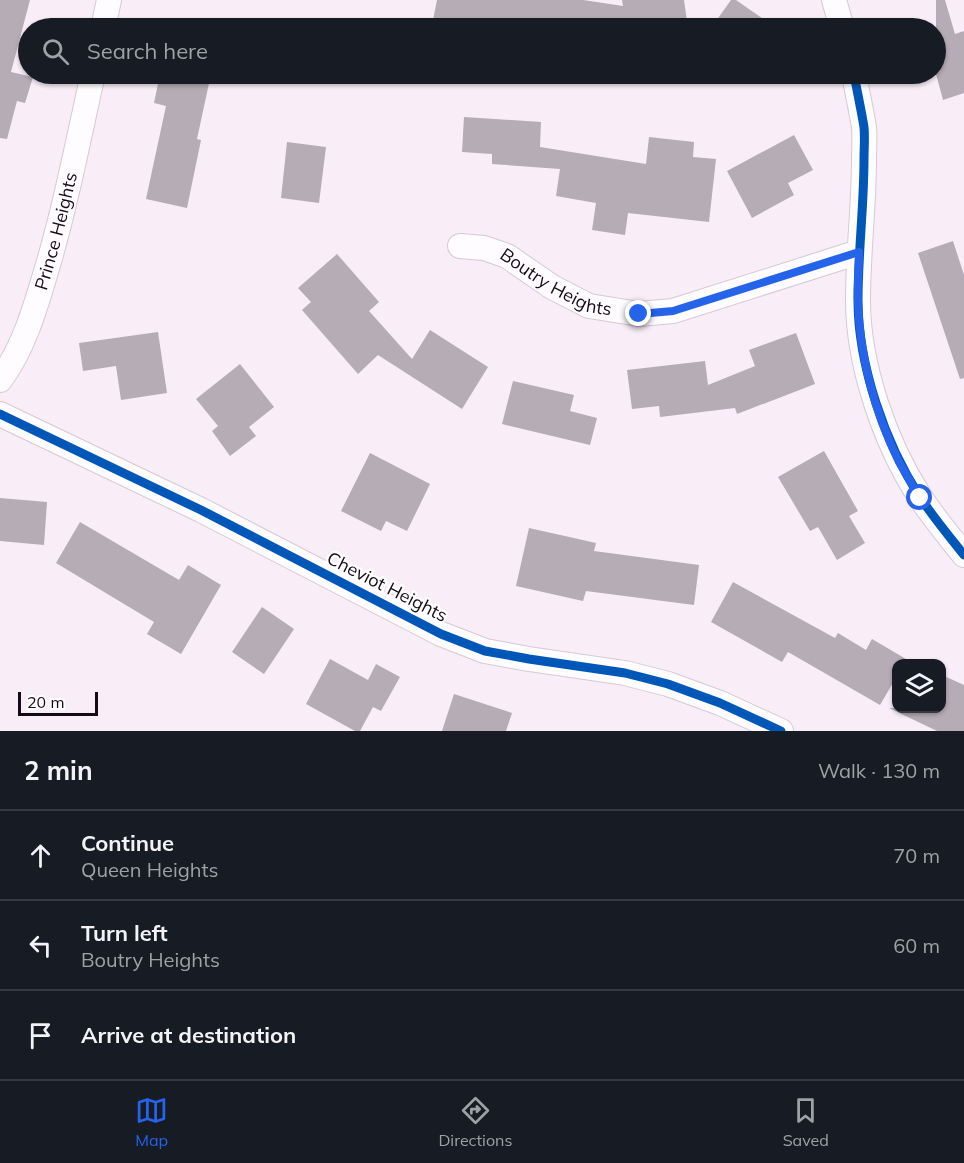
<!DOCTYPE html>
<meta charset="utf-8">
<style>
:root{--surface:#171b24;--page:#20242c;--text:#f1f3f6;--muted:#9ea1a6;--line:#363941;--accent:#2563eb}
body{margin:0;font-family:Mulish,sans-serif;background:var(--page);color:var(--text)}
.controls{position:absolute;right:18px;bottom:18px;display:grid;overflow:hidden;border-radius:12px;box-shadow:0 2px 4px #0004}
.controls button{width:54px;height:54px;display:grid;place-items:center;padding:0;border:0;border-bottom:2px solid var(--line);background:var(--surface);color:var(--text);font:30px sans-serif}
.scale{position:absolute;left:18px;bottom:15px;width:80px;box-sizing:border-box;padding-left:6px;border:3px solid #140b14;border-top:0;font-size:16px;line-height:21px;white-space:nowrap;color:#140b14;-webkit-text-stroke:4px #fff;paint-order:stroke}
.stop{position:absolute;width:18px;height:18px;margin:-14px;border:4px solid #2563eb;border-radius:50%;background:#fff}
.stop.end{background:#2563eb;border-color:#fff;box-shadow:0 2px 6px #0008}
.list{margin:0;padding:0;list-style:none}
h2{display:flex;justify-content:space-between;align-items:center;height:78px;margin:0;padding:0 24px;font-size:26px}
h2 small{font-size:20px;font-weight:400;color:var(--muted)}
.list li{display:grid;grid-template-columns:39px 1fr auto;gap:18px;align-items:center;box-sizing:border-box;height:90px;padding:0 24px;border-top:2px solid var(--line)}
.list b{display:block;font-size:22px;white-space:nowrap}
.list p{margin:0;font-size:20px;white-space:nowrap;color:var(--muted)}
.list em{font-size:20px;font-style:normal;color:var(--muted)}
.icon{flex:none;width:33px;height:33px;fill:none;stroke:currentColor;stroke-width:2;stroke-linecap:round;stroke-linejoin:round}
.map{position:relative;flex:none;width:964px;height:731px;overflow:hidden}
.search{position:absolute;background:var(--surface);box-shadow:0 2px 4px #0004;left:18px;right:18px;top:18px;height:66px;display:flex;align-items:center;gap:15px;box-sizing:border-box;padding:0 21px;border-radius:33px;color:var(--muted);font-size:22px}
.sheet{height:348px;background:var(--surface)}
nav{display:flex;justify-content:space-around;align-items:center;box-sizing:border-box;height:84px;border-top:2px solid var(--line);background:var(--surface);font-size:16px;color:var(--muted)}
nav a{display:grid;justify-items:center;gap:3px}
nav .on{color:var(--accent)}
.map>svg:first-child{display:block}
.building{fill:#b6acb5}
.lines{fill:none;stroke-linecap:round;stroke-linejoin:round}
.street-casing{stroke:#d5cad4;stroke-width:26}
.street{stroke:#fefcfe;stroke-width:24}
.cycleway-casing{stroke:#fff;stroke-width:13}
.cycleway{stroke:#0057b8;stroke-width:9}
.route{stroke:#2563eb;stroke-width:8}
.labels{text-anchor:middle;stroke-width:5;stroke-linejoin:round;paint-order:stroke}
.street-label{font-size:18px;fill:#140b14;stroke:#fff}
</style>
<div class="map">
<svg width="964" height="731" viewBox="0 0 964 731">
<rect width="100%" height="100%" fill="#f9edf8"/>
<path class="building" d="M0 0H30L11 72 33 77 25 103 17 101 7 139 0 138Z
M437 0H583L623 6 622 0H684L688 28H473L433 20Z
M731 0H736L776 28H711Z
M936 0H945L955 34 964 31V93L943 100 936 74Z
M160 74H211L197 139 201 140 187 208 146 199 166 106 154 103Z
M464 117 541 122 540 147 646 164 649 137 694 142 693 157 716 159 709 222 628 213 625 235 592 230 596 203 556 196 560 169 492 164V154L462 152Z
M794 135 813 170 788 183 794 195 752 218 727 171Z
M287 142 326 147 319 203 281 198Z
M953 241 964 275V378L960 379 918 253Z
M337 254 379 302 369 311 412 359 430 330 488 367 462 409 378 355 358 374 302 310 311 302 298 288Z
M158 332 167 393 121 400 116 366 83 371 79 343Z
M796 333 815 384 737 414 735 408 660 417 659 406 632 409 627 370 705 361 708 385 755 366 749 350Z
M240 364 274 407 249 427 256 436 230 456 212 431 218 426 196 399Z
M513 381 574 395 570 411 597 418 590 445 502 424Z
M824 451 858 511 849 516 865 543 837 560 818 527 810 531 778 477Z
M370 453 430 484 407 531 386 521 381 531 341 511Z
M0 498 47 502 44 545 0 541Z
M80 522 179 580 188 565 221 585 181 654 147 634 154 622 56 563Z
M529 528 596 543 594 551 699 565 694 605 586 591 583 601 516 586Z
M733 582 835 638 838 633 866 650 872 639 906 659 903 663H897V676L880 705 788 652 782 662 711 622Z
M262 607 294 629 264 674 232 652Z
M330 659 368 680 376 664 400 677 381 711 373 707 360 731H355L306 704Z
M942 675 964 685V731H937L889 708H942Z
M454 694 512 713 506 731H442Z"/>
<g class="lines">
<g class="street-casing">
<g id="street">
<path d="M834 0 842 28"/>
<path d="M103 28 109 0"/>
<path d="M854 74C857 91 861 109 864 127 865 138 864 149 864 159 864 206 858 253 858 300 858 365 885 443 920 497 933 517 949 536 964 555"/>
<path id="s1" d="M460 246 484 248 507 256 552 287 589 306 639 314 673 311 859 252"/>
<path id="s2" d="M0 380C23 349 34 312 45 275 65 209 78 141 93 74"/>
<path d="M0 414 201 510 441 634 485 651 529 659 625 673 668 684 720 703 781 731"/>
</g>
</g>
<use href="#street" class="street"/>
<g class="cycleway-casing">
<path id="cycleway" d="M854 74C857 91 861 109 864 127 865 138 864 149 864 159 864 206 858 253 858 300 858 365 885 443 920 497 933 517 949 536 964 555
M0 414 201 510 441 634 485 651 529 659 625 673 668 684 720 703 781 731"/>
</g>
<use href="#cycleway" class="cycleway"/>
</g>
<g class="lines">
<path class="route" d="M639 314 673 311 859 252C859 268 857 286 858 302 860 357 875 413 899 462 906 474 913 486 920 498"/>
</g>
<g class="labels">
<g class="street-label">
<text dy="6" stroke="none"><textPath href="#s2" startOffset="160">Prince Heights</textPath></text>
<text dy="6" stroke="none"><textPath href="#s1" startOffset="105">Boutry Heights</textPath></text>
<text transform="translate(387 587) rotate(27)" y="6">Cheviot Heights</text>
</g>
</g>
</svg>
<div class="controls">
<button><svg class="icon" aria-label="layers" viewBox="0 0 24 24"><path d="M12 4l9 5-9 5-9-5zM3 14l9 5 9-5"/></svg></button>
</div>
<div class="scale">20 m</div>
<div class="stop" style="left:920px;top:498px"></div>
<div class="stop end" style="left:639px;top:314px"></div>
<div class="search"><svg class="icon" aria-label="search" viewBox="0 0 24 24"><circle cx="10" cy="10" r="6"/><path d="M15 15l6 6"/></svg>Search here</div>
</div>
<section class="sheet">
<h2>2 min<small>Walk · 130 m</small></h2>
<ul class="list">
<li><svg class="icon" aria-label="ahead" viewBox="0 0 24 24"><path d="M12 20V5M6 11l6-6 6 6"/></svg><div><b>Continue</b><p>Queen Heights</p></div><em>70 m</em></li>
<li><svg class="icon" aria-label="left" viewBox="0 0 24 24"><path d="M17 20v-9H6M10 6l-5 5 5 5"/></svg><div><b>Turn left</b><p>Boutry Heights</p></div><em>60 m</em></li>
<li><svg class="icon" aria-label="arrive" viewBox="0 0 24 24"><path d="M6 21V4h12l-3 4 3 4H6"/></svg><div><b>Arrive at destination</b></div></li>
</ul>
</section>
<nav>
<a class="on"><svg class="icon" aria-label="map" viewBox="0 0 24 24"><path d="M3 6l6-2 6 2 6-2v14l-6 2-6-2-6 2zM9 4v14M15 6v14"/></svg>Map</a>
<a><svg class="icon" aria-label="directions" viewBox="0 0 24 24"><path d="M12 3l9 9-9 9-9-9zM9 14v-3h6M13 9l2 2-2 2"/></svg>Directions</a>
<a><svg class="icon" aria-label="saved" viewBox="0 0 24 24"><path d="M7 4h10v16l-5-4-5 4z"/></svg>Saved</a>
</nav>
